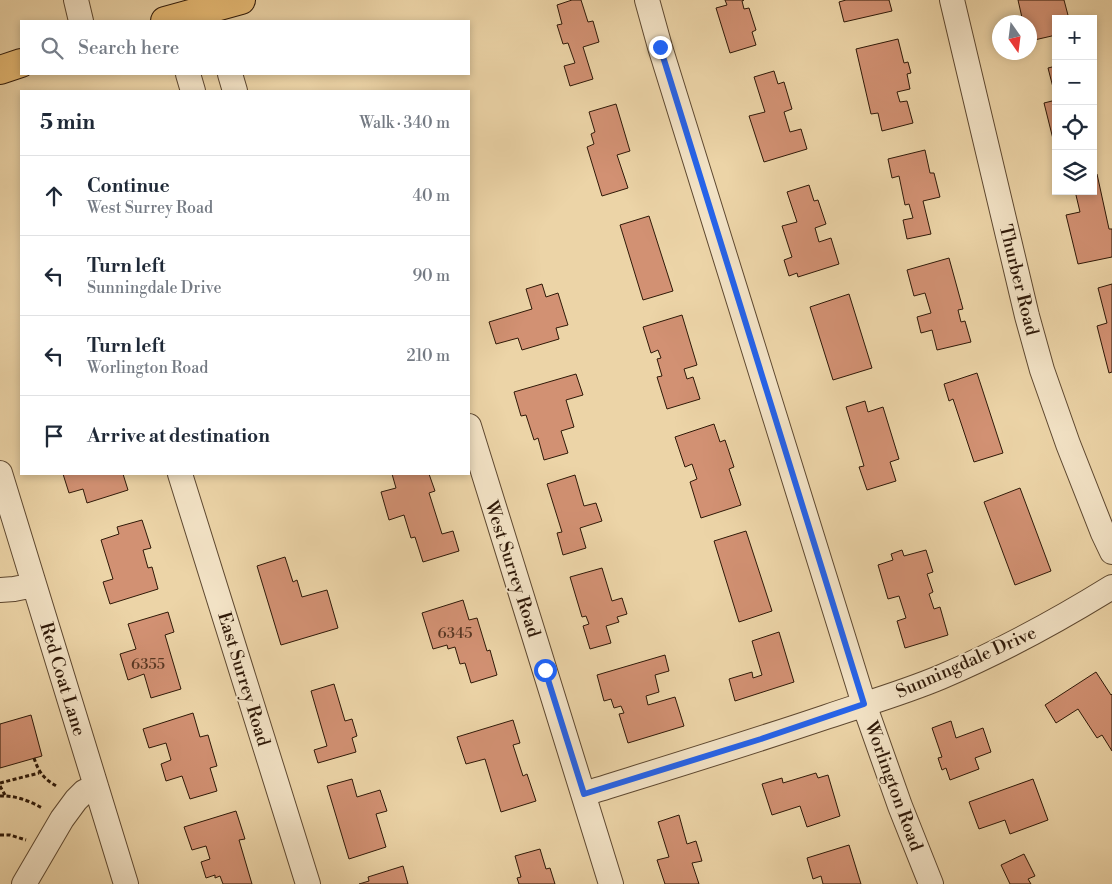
<!DOCTYPE html>
<meta charset="utf-8">
<style>
:root{--surface:#fff;--page:#f2f2f3;--text:#1f2937;--muted:#747a83;--line:#e0e1e3}
body{margin:0;font-family:"Libre Bodoni",serif;background:var(--page);color:var(--text)}
.controls{position:absolute;right:15px;top:15px;display:grid;overflow:hidden;border-radius:0px;box-shadow:0 2px 8px #0003}
.controls button{width:45px;height:45px;display:grid;place-items:center;padding:0;border:0;border-bottom:1px solid var(--line);background:var(--surface);color:var(--text);font:25px sans-serif}
.compass{position:absolute;left:992px;top:15px;width:45px;height:45px;border-radius:50%;background:var(--surface);box-shadow:0 2px 8px #0003;rotate:166deg}
.stop{position:absolute;width:15px;height:15px;margin:-11px;border:4px solid #2563eb;border-radius:50%;background:#fff}
.stop.end{background:#2563eb;border-color:#fff;box-shadow:0 1px 5px #0008}
.list{margin:0;padding:0;list-style:none}
h2{display:flex;justify-content:space-between;align-items:center;height:65px;margin:0;padding:0 20px;font-size:21px}
h2 small{font-size:16px;font-weight:400;color:var(--muted)}
.list li{display:grid;grid-template-columns:32px 1fr auto;gap:15px;align-items:center;box-sizing:border-box;height:80px;padding:0 20px;border-top:1px solid var(--line)}
.list b{display:block;font-size:19px;white-space:nowrap}
.list p{margin:0;font-size:16px;white-space:nowrap;color:var(--muted)}
.list em{font-size:16px;font-style:normal;color:var(--muted)}
.icon{flex:none;width:28px;height:28px;fill:none;stroke:currentColor;stroke-width:2;stroke-linecap:round;stroke-linejoin:round}
.map{position:relative;flex:none;width:1112px;height:884px;overflow:hidden}
.search{position:absolute;background:var(--surface);box-shadow:0 2px 8px #0003;left:20px;top:20px;width:450px;height:55px;display:flex;align-items:center;gap:12px;box-sizing:border-box;padding:0 18px;border-radius:0px;color:var(--muted);font-size:19px}
.panel{position:absolute;background:var(--surface);box-shadow:0 2px 8px #0003;left:20px;top:90px;width:450px;height:385px;border-radius:0px}
.map>svg:first-child{display:block}
.building{fill:#d29173;stroke:#2f1908}
.lines{fill:none;stroke-linecap:round;stroke-linejoin:round}
.minor-casing{stroke:#5e4830;stroke-width:26}
.major-casing{stroke:#2f1908;stroke-width:30}
.path{stroke:#2f1908;stroke-width:3;stroke-dasharray:4 2.5;stroke-linecap:butt}
.minor{stroke:#f3e3c6;stroke-width:24}
.major{stroke:#e6ba74;stroke-width:28}
.route{stroke:#2563eb;stroke-width:6}
.labels{text-anchor:middle;stroke-width:4;stroke-linejoin:round;paint-order:stroke}
.number-label{font-size:15px;fill:#583723}
.street-label{font-size:18px;fill:#2f1908;stroke:#f3e3c6}
</style>
<div class="map">
<svg width="1112" height="884" viewBox="0 0 1112 884">
<rect width="100%" height="100%" fill="#ecd4a7"/>
<filter id="stains"><feTurbulence type="fractalNoise" baseFrequency=".004" numOctaves="4"/><feColorMatrix values="0 0 0 0 .2 0 0 0 0 .09 0 0 0 0 .02 0 0 0 .5 -.17"/></filter>
<radialGradient id="worn" r=".72"><stop offset=".6" stop-color="#630" stop-opacity="0"/><stop offset="1" stop-color="#630" stop-opacity=".3"/></radialGradient>
<path class="building" d="M572 0H581L588 22 593 21 599 42 583 47 593 79 570 86 564 66 575 63 568 43 563 44 557 25 562 24 557 5Z
M725 0H744L742 1 744 9 749 8 756 30 752 32 756 45 730 53 716 8 727 5Z
M846 0H889L892 11 844 22 839 2Z
M1018 0H1064L1069 19H1056V35L1030 41V22H1023Z
M898 39 904 63 908 62 911 73 907 74 910 89 897 92 900 102 907 101 913 123 882 131 878 113 871 114 856 49Z
M1056 66V99L1048 68Z
M774 71 778 84 784 82 792 109 784 112 790 132 801 129 807 149 764 162 749 116 765 112 754 77Z
M1056 100V151L1044 103Z
M616 104 630 151 617 155 628 188 602 196 587 147 594 144 591 134 595 132 589 112Z
M925 150 930 173H934L940 197 923 201 931 234 907 239 903 220 913 218 909 204 905 205 899 176 892 178 888 159Z
M1097 174 1109 229H1112V257L1078 264 1066 215 1080 212 1075 191H1093V175Z
M809 185 814 201 818 200 826 224 815 228 819 242 831 238 839 264 798 277 797 273 789 276 784 260 792 257 782 226 797 222 787 192Z
M649 216 673 291 643 300 620 225Z
M949 258 963 309 958 310 961 322 965 321 971 342 937 350 932 330 921 333 917 317 931 313 925 293 914 296 907 270Z
M542 284 546 297 558 293 568 325 556 328 559 339 522 350 518 338 496 344 489 322 532 309 526 289Z
M1112 284V372L1109 373 1097 326 1107 323 1098 288Z
M849 294 872 368 833 380 810 307Z
M682 315 697 365 684 369 687 379 693 377 700 399 667 409 657 377 662 376 657 359 661 358 658 350 651 353 643 327Z
M977 373 1003 453 974 462 953 399 949 401 944 384Z
M576 374 583 395 566 400 574 427 561 431 568 453 544 460 538 438 534 440 526 415 521 416 514 392Z
M865 401 868 412 883 407 899 459 890 462 896 481 867 490 859 467 864 466 846 407Z
M714 424 720 442 725 440 734 467 729 469 741 505 701 518 690 482 697 479 692 464 685 467 675 437Z
M63 474H123L128 490 87 503 83 489 69 493Z
M392 474H429L435 491 429 493 442 534 453 531 459 551 423 562 415 537 411 538 404 515 389 520 381 492 396 488Z
M575 475 584 506 596 503 602 521 580 528 586 548 563 555 557 533 562 532 547 484Z
M1020 488 1051 571 1015 585 984 502Z
M142 520 151 548 143 550 148 568 152 567 158 589 110 604 103 582 113 579 101 540 119 534 117 527Z
M746 531 772 611 739 622 714 541Z
M902 550 904 556 926 550 933 572 927 574 933 592 929 594 934 609 940 607 948 635 905 648 897 621 906 618 899 596 888 599 878 565 893 560 891 554Z
M285 557 293 582 297 580 302 597 327 590 338 628 281 645 257 566Z
M602 568 612 601 622 598 627 614 617 617 619 622 606 626 611 643 590 649 583 626 589 624 586 616 582 617 570 577Z
M463 600 469 620 477 618 487 651 490 650 497 675 471 683 465 663 460 664 455 647 448 649 447 645 433 649 422 613Z
M168 612 174 632 165 635 181 689 151 698 144 674 128 680 120 654 136 649 128 624Z
M779 632 794 682 735 701 729 679 752 672 753 678 762 675 752 641Z
M665 655 669 671 655 675 659 692 646 696 648 705 675 697 684 726 628 743 619 714 624 713 621 706 614 708 611 699 604 701 597 675Z
M1096 672 1111 695 1112 694V751L1102 735 1097 738 1078 709 1056 723 1045 705Z
M334 684 345 721 352 719 357 736 352 738 356 752 318 763 314 750 327 746 311 691Z
M193 713 200 737 208 735 217 766 210 768 217 791 190 799 182 776 166 781 161 764 171 760 166 743 149 748 143 729Z
M31 715 42 756 0 768V724Z
M513 720 520 743 513 745 523 776 527 774 536 801 501 812 485 759 466 764 457 737Z
M951 721 956 738 983 728 991 752 975 758 979 769 950 780 946 768 942 770 938 758 942 757 932 728Z
M816 773 818 778 828 775 840 816 807 827 800 806 772 815 762 784 782 778 783 783Z
M352 779 357 797 380 790 387 811 376 814 386 847 349 859 327 786Z
M1033 779 1048 820 1010 834 1005 820 979 829 969 802Z
M236 811 245 839 239 840 252 884H223L220 876 215 878V875L206 878 201 862 210 859 206 846 192 850 184 827Z
M679 815 687 844 696 841 702 861 692 863 699 884H665L657 860 669 857 658 822Z
M849 845 861 884H823L821 876 813 879 807 858Z
M540 849 546 869 550 868 555 884H519L517 878 521 877 515 856Z
M1024 854 1035 876 1028 879 1031 884H1010L1001 865Z
M403 866 408 884H359L369 881 368 877Z"/>
<g class="lines">
<g class="minor-casing">
<path id="minor" d="M76 0 81 21
M647 0 660 47 864 704 900 806 931 884
M952 0 1027 316 1042 370 1068 444 1103 533 1112 552
M188 74 193 91
M230 74 235 91
M469 426 611 884
M0 473 126 884
M180 474 308 884
M0 590 14 589 34 585
M584 794C664 769 746 744 826 717 864 704 903 693 941 677 1000 652 1057 621 1112 587
M24 884 62 819 76 800 84 792 96 786"/>
</g>
<g class="major-casing">
<path id="major" d="M165 21 241 0
M0 70 21 63"/>
</g>
<path class="path" d="M34 758C39 773 44 779 58 787
M0 783 39 773
M0 786 5 795
M0 796C14 795 30 801 42 808
M0 835H10L26 840"/>
<use href="#minor" class="minor"/>
<use href="#major" class="major"/>
</g>
<g class="lines">
<path class="route" d="M545 670 584 794 761 739 864 704 660 47"/>
</g>
<g class="labels">
<g class="number-label">
<text x="455" y="638">6345</text>
<text x="148" y="669">6355</text>
</g>
<g class="street-label">
<text transform="translate(1019 280) rotate(76)" y="6">Thurber Road</text>
<text transform="translate(513 569) rotate(72)" y="6">West Surrey Road</text>
<text transform="translate(966 662) rotate(-24)" y="6">Sunningdale Drive</text>
<text transform="translate(63 679) rotate(73)" y="6">Red Coat Lane</text>
<text transform="translate(244 679) rotate(73)" y="6">East Surrey Road</text>
<text transform="translate(894 786) rotate(70)" y="6">Worlington Road</text>
</g>
</g>
<rect width="100%" height="100%" filter="url(#stains)"/>
<rect width="100%" height="100%" fill="url(#worn)"/>
</svg>
<div class="controls">
<button>+</button>
<button>−</button>
<button><svg class="icon" aria-label="locate" viewBox="0 0 24 24"><circle cx="12" cy="12" r="6"/><path d="M12 2v4M12 18v4M2 12h4M18 12h4"/></svg></button>
<button><svg class="icon" aria-label="layers" viewBox="0 0 24 24"><path d="M12 4l9 5-9 5-9-5zM3 14l9 5 9-5"/></svg></button>
</div>
<svg class="compass" viewBox="-18 -18 36 36"><path d="M0-13l5 13h-10z" fill="#e53935"/><path d="M0 13l5-13h-10z" fill="#747a83"/></svg>
<div class="stop" style="left:545px;top:670px"></div>
<div class="stop end" style="left:660px;top:47px"></div>
<div class="search"><svg class="icon" aria-label="search" viewBox="0 0 24 24"><circle cx="10" cy="10" r="6"/><path d="M15 15l6 6"/></svg>Search here</div>
<section class="panel">
<h2>5 min<small>Walk · 340 m</small></h2>
<ul class="list">
<li><svg class="icon" aria-label="ahead" viewBox="0 0 24 24"><path d="M12 20V5M6 11l6-6 6 6"/></svg><div><b>Continue</b><p>West Surrey Road</p></div><em>40 m</em></li>
<li><svg class="icon" aria-label="left" viewBox="0 0 24 24"><path d="M17 20v-9H6M10 6l-5 5 5 5"/></svg><div><b>Turn left</b><p>Sunningdale Drive</p></div><em>90 m</em></li>
<li><svg class="icon" aria-label="left" viewBox="0 0 24 24"><path d="M17 20v-9H6M10 6l-5 5 5 5"/></svg><div><b>Turn left</b><p>Worlington Road</p></div><em>210 m</em></li>
<li><svg class="icon" aria-label="arrive" viewBox="0 0 24 24"><path d="M6 21V4h12l-3 4 3 4H6"/></svg><div><b>Arrive at destination</b></div></li>
</ul>
</section>
</div>
